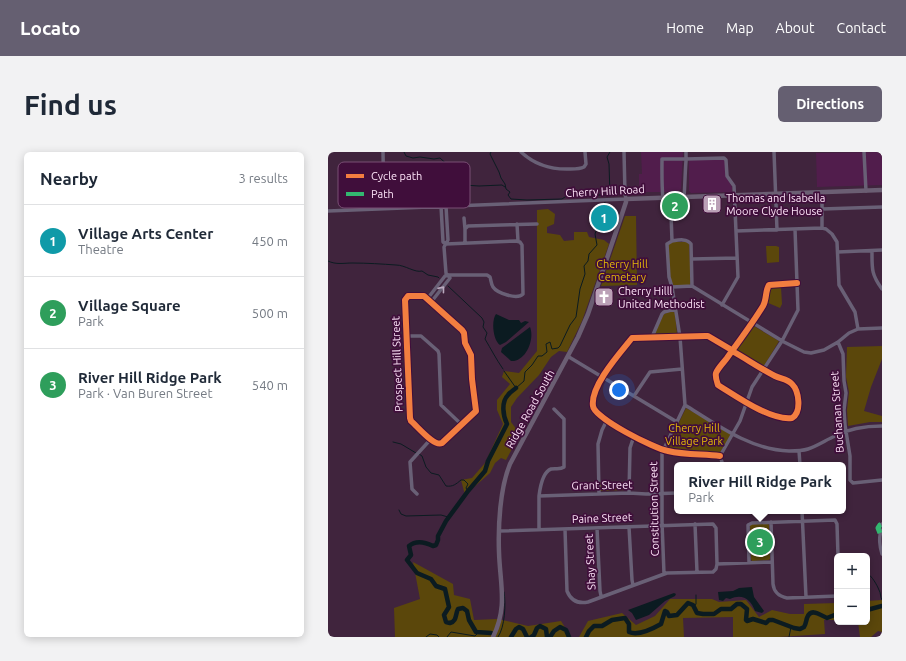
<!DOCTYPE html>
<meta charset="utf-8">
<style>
:root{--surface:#fff;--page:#f2f2f3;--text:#1f2937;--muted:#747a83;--line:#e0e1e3;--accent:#655f71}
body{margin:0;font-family:Ubuntu,sans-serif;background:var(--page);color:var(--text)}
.controls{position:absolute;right:12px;bottom:12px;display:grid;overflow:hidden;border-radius:6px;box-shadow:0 2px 10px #0003}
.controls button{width:36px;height:36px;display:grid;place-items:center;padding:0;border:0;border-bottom:1px solid var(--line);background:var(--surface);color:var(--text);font:20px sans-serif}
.you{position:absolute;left:291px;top:238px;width:14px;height:14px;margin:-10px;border:3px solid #fff;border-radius:50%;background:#1a73e8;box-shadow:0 0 0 6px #1a73e833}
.badge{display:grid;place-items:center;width:26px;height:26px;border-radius:50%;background:var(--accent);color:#fff;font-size:13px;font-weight:700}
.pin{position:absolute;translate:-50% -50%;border:2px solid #fff;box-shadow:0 1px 4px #0006}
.popup{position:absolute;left:346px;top:310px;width:172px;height:52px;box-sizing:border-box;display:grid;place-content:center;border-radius:6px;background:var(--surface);filter:drop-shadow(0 1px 3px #0005);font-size:13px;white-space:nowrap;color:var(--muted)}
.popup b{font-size:15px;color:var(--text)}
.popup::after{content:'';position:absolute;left:50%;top:100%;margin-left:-8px;border:8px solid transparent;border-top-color:var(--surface)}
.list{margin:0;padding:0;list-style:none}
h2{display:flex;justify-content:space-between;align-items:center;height:52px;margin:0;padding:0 16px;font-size:17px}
h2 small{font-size:13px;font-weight:400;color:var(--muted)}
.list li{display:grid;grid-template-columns:26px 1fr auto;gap:12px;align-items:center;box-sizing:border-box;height:72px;padding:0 16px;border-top:1px solid var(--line)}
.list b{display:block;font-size:15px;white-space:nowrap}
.list p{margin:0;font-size:13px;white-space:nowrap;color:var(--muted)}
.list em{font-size:13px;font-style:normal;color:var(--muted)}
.map{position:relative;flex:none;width:554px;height:485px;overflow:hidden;border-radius:6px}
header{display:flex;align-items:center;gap:24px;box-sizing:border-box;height:56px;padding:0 20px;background:var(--accent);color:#fff}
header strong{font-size:19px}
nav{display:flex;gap:22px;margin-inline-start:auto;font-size:14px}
.intro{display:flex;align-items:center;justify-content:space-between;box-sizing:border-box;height:96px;padding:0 24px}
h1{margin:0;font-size:28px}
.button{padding:10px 18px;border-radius:6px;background:var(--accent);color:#fff;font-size:14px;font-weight:700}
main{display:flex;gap:24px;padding:0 24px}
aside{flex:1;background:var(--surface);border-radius:6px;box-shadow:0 2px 10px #0003}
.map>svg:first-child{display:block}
.built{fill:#511d4c}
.green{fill:#5b470b}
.water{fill:#0b1b21}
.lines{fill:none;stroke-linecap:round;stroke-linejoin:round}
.stream{stroke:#0b1b21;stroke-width:1}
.river{stroke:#0b1b21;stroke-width:4.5}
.minor{stroke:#696076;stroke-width:3.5}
.major{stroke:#6b5e73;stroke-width:4.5}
.quiet{stroke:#33b770;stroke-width:5;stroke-dasharray:10 5;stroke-linecap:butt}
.cycleway-casing{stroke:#400e3b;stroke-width:8}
.cycleway{stroke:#f27e40;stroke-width:6}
.oneway{stroke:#baa9be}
.labels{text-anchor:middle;stroke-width:3.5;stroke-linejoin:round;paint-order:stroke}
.street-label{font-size:11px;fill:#fde4f8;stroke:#400e3b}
.poi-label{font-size:11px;fill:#fde4f8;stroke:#400e3b;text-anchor:start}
.park-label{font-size:11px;fill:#e3b908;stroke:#400e3b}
.key{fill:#400e3b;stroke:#794e74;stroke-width:1}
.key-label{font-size:11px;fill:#fde4f8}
</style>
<header>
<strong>Locato</strong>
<nav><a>Home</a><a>Map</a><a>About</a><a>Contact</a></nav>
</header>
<div class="intro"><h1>Find us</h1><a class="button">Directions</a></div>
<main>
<aside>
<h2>Nearby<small>3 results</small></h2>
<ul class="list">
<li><span class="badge" style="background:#0f9aa8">1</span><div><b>Village Arts Center</b><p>Theatre</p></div><em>450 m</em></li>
<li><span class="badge" style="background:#2e9e5b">2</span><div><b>Village Square</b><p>Park</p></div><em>500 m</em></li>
<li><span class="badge" style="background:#2e9e5b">3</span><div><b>River Hill Ridge Park</b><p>Park · Van Buren Street</p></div><em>540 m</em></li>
</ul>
</aside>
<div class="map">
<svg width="554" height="485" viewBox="0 0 554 485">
<rect width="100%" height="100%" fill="#40243d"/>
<path class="built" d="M313 0H355L353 37 350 40H311V22H314Z
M554 0V33L489 35 488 1Z
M394 7 397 8 398 22 404 35V40L363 41 361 39V8Z"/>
<path class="green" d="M353 47 354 49 355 59 353 61H340L339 59V48Z
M220 57 227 62 226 72 219 75V81L232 83 236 89 246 88V80H259L261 85 276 88 281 92 254 169 239 200 231 199 223 205 211 223 189 246 183 255V270L192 282 178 308 173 306 167 311 162 321 137 343 133 328 144 326 157 311 175 272 169 258V248L182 232 174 225 176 219 191 221 209 199V58Z
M297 64H308L309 133 273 134Z
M342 90H359L361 91 363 131 361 133 346 134C339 126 341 103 340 92Z
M438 94H448L451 95V110L439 111Z
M443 134H453V135L454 152 452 156 438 150 441 136Z
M344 159 347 161 349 182 327 183V180L336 162Z
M424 173 451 189 436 214 434 215 407 198Z
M554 194V207L543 235 536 259 554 264V270H542L520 274 519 258 521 240 518 225 519 195Z
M358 256 402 281 403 283 391 302 340 298 338 297Z
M272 330H299L298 338 272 339Z
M439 371 441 373 442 407 440 408 424 409 423 407 422 372Z
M85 410 125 432 126 443 142 447 146 468 170 467 200 474 233 469 243 485H67L66 456 92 447Z
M342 447H384L391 450 418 448 431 465 444 458 462 462H476V452L509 451V468H496L497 482 451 485H405V465L355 466 356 485H251L260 469 294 461 308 473 327 464Z
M554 448V480L550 479 543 485H532L530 470H539V449Z"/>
<path class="water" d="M168 162 181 168H191L193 171 197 169 201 170 178 190 172 193C165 188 163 169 168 162Z
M202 175C207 187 198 210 183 209L173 200 174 196Z
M424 435 426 445 436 459 434 461 427 459C423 447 414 441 402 447L398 446 395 449 391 448 390 440 405 439 411 436Z
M346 441 348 442 347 444 337 449 321 463 308 468 304 461 300 458Z"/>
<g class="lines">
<path class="stream" d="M76 0 78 4 85 6 92 5 106 7 112 6 123 16 136 33 151 34 174 33 177 35
M163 0 162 2 171 20 173 26 177 32 178 37 182 40 180 43 183 47 199 48 234 47 240 43H282L281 12 279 5 282 0
M273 62 277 50
M0 109C8 113 16 111 24 111 39 111 54 112 68 113 77 113 87 121 94 119L100 123 110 125 111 126
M120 134 154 166 156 170 155 175 159 181 157 187C163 197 168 207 175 217
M176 219 188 236 196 229 197 220 204 213 210 204H214L219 200 218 192 222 190 224 197 230 196 232 194 242 173 248 165 252 137 257 122 256 114 260 109 261 102 269 93 267 82 272 67
M65 290 73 292 88 301
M91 302 94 304 98 315 103 321 111 323 118 334C125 335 128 332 133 328H136L140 332 138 336 140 339
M71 358 73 362 78 364 113 363 120 365
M539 421C544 424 549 433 551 438 553 441 552 445 554 448
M366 455 368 452V443
M98 485 102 482 109 483 111 485
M119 485 123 480 147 484 150 481
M170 485C177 475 178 452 176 440
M461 485 463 475"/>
<path class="river" d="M539 458 554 454
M163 481 148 480 141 468 139 459 135 456 130 457C127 463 129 469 122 471L118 470 116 463 121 455 117 437 108 434 103 427 89 421 79 408 83 403 81 394C88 388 97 390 105 394L108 393 110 388V384L118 369 140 339 157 319 160 309 179 272C175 264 173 250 180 243 182 240 186 238 188 236
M183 485 188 477 191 475 195 477 199 485
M203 485 206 483 209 476 212 474 218 477 219 485
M222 485 226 479 232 475 238 478 241 485
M258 485 261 479 266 474H274L284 468 297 466 301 472V480C310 484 326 476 333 472L337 459 339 460 341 464 349 463 360 451 365 453 369 461 375 462H386L393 457H403L409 452H413L419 457 418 468 419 469 425 467 438 471 441 468H445L466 476 472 477 476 475C478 472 478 469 479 466 483 455 492 463 499 466L509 462"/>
<path class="minor" d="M55 0 56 57
M193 0C207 13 224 18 243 17 247 17 252 17 256 15L258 12 257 0
M358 0V9C357 21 357 33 356 45 356 50 357 55 355 61L352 62 338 61C333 52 334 19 334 7H358L396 6 398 8 399 24 406 34 410 125 394 153
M446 0 449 78
M536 0 538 39
M494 40V76
M113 54 115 90 118 92
M494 57 554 55
M0 59 298 47 297 42 296 0
M136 66 137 77
M189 72 190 89
M408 79 494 76 498 77 504 82 509 90 511 133 527 160 530 177
M344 89C350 88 359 86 363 92L364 134
M137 91V77L140 74 209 72
M544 99C544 116 543 122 554 137
M510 100 554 98
M364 107 409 106
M344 135 364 134 456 190 476 200 483 201 496 198 510 190 521 181 530 177 554 176
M80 144H96L134 178 136 181 137 191 143 203 144 227 148 259 114 291C106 295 90 275 83 269L82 266 77 148Z
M100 146 117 124 121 123H159L162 125C163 128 163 132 165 135 169 141 189 148 195 142L194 93 192 90 188 89 118 92
M104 149 122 126 118 121 116 95 120 88 118 54
M78 184H93L110 199 111 202 113 253 133 272
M324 185 334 162 336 160 347 157
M510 190 515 202 516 229 518 241 516 258 517 273 522 304V328L525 331 554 328
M241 205 349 270
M306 244 322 220 354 217
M357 253C389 273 423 298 461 299 468 299 474 299 480 297 489 294 498 288 507 284 522 276 537 274 554 274
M226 257 236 267V315C232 318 228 316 223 317 215 320 212 336 211 344L301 341 318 342 349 341
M471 299 472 313
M392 304C375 302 357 303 340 299 327 297 266 266 265 254 262 234 292 201 304 186L377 184H380L402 197 406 200C420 208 433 217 447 224 453 227 459 227 464 232 471 239 474 260 464 266 443 269 408 244 390 233 389 230 387 225 388 221 390 216 396 210 399 206 411 189 424 172 435 154 439 147 437 139 441 133L469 131
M395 313 392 304 412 269 424 235 454 189 470 158 467 77
M301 341 302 296 306 284
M89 342 84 337 82 310 102 288
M271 342 270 292 274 278 279 268
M211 344V377
M474 359 478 445
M443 370 445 432C446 440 450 444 459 446L509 444
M367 372 369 420
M301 375 304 428 305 433
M269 376 272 439 273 444
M237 377 239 439C243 449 250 452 260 450L339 421 385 420 388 417 389 412 444 410
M554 378C550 384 552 396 554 402
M171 379 385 372 388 376 389 412
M552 381 550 376 552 373 554 372
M421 410 420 373 424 371 507 368 509 372 510 404
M336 422 334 370V301L357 253 352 185 344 135 341 125 339 92 344 89 343 62"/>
<path class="major" d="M165 485C180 454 172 433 171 400 170 374 172 336 182 312L250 185 260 162 294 62 298 50V47L554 38"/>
<path class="quiet" d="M552 381 550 376 552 373 554 372"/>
<g class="cycleway-casing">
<path id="cycleway" d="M80 144H96L134 178 136 181 137 191 143 203 144 227 148 259 114 291C106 295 90 275 83 269L82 266 77 148Z
M392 304C375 302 357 303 340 299 327 297 266 266 265 254 262 234 292 201 304 186L377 184H380L402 197 406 200C420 208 433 217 447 224 453 227 459 227 464 232 471 239 474 260 464 266 443 269 408 244 390 233 389 230 387 225 388 221 390 216 396 210 399 206 411 189 424 172 435 154 439 147 437 139 441 133L469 131"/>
</g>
<use href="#cycleway" class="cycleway"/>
</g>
<defs><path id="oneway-chevron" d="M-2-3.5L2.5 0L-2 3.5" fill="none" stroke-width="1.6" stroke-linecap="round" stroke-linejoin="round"/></defs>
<use class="oneway" href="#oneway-chevron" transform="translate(114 137) rotate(-51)"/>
<defs>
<g id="building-square" transform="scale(1)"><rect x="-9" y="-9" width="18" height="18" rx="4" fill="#bba1b7" stroke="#400e3b"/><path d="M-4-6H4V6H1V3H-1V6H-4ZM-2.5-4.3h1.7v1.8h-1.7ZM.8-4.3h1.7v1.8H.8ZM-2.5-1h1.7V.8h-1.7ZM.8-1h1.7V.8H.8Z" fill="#fff"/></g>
<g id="church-square" transform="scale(1)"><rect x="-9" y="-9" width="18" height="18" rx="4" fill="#bba1b7" stroke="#400e3b"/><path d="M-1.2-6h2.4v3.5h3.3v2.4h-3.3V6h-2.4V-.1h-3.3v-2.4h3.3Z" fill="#fff"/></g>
</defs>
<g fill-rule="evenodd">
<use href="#building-square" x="384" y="52"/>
<use href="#church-square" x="276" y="145"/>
</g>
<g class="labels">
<g class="street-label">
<text transform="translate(277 39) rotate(-3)" y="4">Cherry Hill Road</text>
<text transform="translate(69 212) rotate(-92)" y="4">Prospect Hill Street</text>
<text transform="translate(202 257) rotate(-61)" y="4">Ridge Road South</text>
<text transform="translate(509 260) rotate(-94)" y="4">Buchanan Street</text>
<text transform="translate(274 333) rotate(-1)" y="4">Grant Street</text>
<text transform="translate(326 357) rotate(-91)" y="4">Constitution Street</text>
<text transform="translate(274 366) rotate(-2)" y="4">Paine Street</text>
<text transform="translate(262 410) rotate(-93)" y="4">Shay Street</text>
</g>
<g class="poi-label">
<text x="398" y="50">Thomas and Isabella<tspan x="398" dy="13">Moore Clyde House</tspan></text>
<text x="290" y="143">Cherry Hilll<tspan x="290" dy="13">United Methodist</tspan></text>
</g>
<g class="park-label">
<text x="294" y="116">Cherry Hill<tspan x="294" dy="13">Cemetary</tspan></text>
<text x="366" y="280">Cherry Hill<tspan x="366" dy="13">Village Park</tspan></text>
</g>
</g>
<rect x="10" y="10" width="132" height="46" rx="6" class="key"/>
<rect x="18" y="22" width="18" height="4" fill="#f27e40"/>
<rect x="18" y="40" width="18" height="4" fill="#33b770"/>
<g class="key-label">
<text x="43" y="28">Cycle path</text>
<text x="43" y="46">Path</text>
</g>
</svg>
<div class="controls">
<button>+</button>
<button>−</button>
</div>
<div class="you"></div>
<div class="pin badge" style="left:276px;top:66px;background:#0f9aa8">1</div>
<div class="pin badge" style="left:347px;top:54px;background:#2e9e5b">2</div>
<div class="pin badge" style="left:432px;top:390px;background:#2e9e5b">3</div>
<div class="popup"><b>River Hill Ridge Park</b>Park</div>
</div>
</main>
